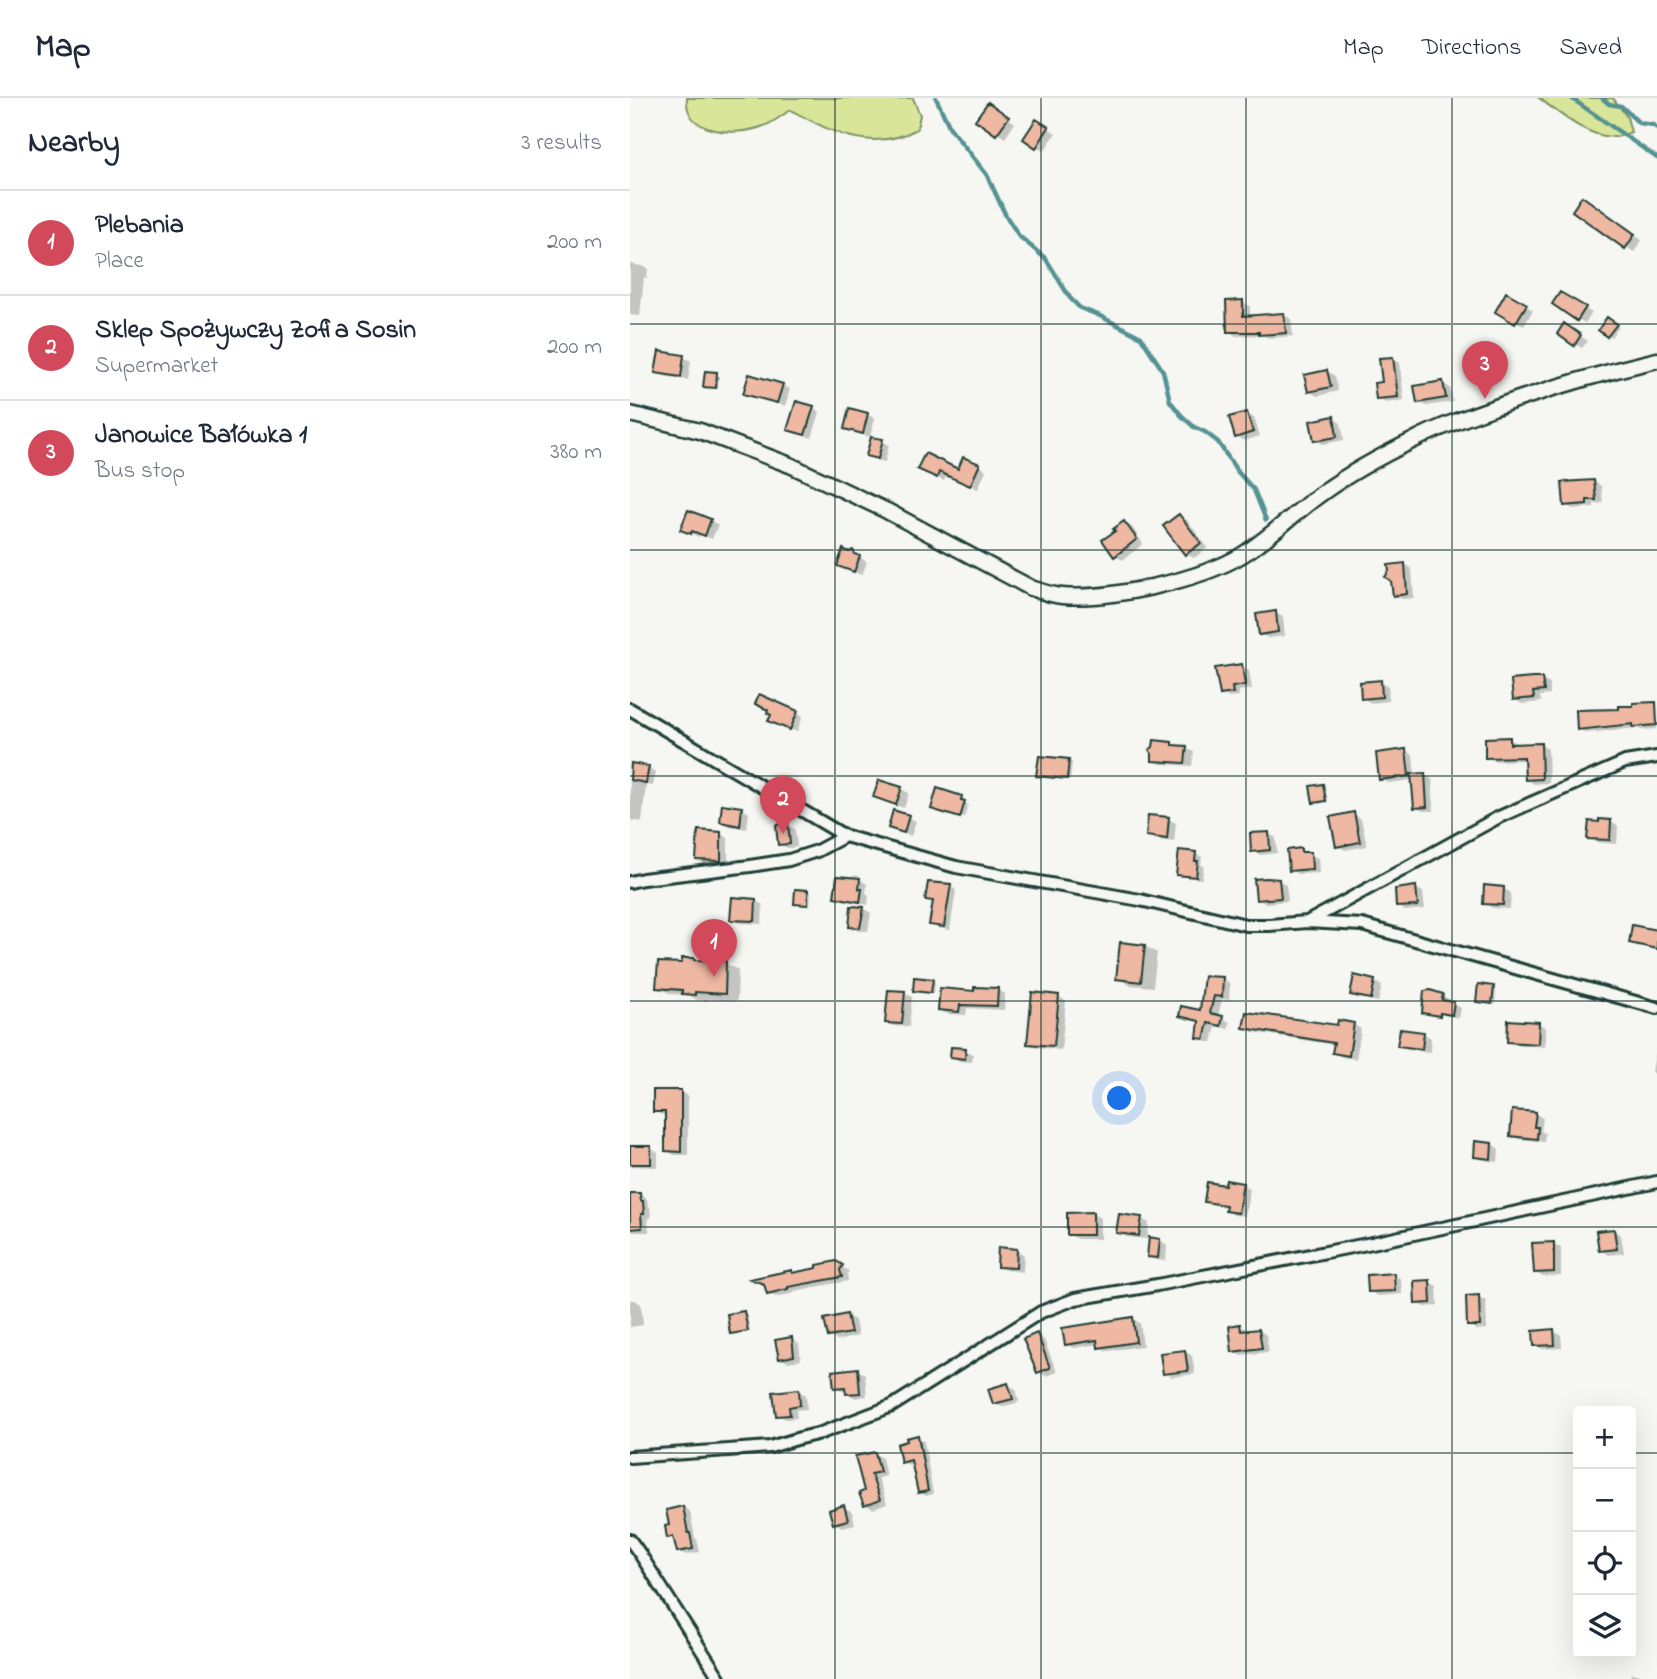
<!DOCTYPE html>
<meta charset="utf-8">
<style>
:root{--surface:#fff;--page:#f2f2f3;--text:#1f2937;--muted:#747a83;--line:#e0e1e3;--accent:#d1495b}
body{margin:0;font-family:"Indie Flower",sans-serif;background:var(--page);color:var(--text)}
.controls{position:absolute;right:21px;bottom:21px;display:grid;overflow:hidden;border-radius:7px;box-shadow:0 7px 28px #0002}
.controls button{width:63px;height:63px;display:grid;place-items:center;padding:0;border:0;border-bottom:2px solid var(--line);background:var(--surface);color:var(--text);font:35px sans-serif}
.you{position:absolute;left:490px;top:1001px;width:24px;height:24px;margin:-18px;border:5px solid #fff;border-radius:50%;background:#1a73e8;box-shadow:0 0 0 10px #1a73e833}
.badge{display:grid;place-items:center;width:46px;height:46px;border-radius:50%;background:var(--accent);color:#fff;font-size:23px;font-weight:700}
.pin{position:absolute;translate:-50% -58px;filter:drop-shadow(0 2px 4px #0008)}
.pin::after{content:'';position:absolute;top:37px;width:24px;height:21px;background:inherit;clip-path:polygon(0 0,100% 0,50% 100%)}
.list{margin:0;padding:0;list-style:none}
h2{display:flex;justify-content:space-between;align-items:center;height:91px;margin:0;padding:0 28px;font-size:30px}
h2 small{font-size:23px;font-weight:400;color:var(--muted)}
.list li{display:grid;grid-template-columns:46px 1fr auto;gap:21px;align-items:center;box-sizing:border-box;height:105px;padding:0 28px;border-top:2px solid var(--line)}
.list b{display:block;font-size:26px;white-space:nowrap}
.list p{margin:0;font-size:23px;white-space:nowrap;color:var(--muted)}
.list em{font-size:23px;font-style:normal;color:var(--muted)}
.icon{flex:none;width:38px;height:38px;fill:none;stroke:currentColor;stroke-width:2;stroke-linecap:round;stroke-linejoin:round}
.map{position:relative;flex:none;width:1027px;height:1581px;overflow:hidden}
header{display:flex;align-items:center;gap:42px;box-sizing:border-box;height:98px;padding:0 35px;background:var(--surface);border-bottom:2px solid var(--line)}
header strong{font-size:33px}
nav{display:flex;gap:38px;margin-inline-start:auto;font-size:24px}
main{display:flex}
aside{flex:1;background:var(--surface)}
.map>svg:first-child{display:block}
.green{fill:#d9e699;stroke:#7c9266;stroke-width:2}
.shadow{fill:#0003}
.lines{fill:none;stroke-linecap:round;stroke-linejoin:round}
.stream{stroke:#559292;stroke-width:4.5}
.building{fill:#eeb8a2;stroke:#1f3d34;stroke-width:2}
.minor-casing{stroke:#1f3d34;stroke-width:16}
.tertiary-casing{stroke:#1f3d34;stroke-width:19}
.minor{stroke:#f6f6f2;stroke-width:10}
.tertiary{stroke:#f6f6f2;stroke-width:14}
.grid{fill:none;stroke:#1f3d34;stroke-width:2;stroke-opacity:0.55}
</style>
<header>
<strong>Map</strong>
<nav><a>Map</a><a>Directions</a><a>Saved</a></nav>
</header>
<main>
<aside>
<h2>Nearby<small>3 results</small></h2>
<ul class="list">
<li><span class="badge">1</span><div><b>Plebania</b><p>Place</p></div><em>200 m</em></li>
<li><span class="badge">2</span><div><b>Sklep Spożywczy Zofia Sosin</b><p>Supermarket</p></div><em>200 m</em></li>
<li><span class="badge">3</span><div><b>Janowice Bałówka 1</b><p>Bus stop</p></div><em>380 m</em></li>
</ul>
</aside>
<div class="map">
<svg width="1027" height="1581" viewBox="0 0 1027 1581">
<rect width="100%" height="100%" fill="#f6f6f2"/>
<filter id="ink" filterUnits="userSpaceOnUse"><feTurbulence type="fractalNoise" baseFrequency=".0143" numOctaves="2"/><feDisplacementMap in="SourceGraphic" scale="14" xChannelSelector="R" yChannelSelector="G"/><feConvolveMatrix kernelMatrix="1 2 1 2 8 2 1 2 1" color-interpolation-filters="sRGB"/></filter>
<g filter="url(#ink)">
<path class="green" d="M57 0H283L290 17 287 31C241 56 202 34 160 12 151 18 142 26 131 29 106 38 54 37 57 0Z
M909 0H983L997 19 1001 34C996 36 990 39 985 39 958 40 929 15 909 0Z"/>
<path class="shadow" d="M365 11 385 25 375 40 347 22Z
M407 23 426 35 414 53 407 48Z
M959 105 1012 142 1004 154 944 113Z
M0 166 12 168 18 171 17 180 14 179 10 218 0 217Z
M876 196 903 212 894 228 867 213Z
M931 196 962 215 955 225 948 221Z
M612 204 620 208V219L654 217 661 221 663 238 639 240 633 237 606 238 599 233Z
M978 221 989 229 981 239 970 232Z
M942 232 958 243 952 250 945 246Z
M53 259 61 263 58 282 35 278 27 274Z
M762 260 770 265 774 302 755 305 748 300Z
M697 273 705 278 708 293 687 298 679 293Z
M86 276 89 278 88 291 75 288Z
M813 285 820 290 823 304 796 308 788 303Z
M152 287 160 291 155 308 123 299 115 295Z
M183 309 190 314 182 340 167 335 159 331Z
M237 316 245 321 240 339 223 334 216 330Z
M617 316 624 320 630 338 614 343 606 339Z
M703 320 711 325 714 342 693 346 685 342Z
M252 343 259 347 255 364 246 362 238 357Z
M296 357 329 373 349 367 356 372 348 391 317 377 314 383 297 375Z
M964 383 971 388 973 405 964 406V409L943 411 936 407Z
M549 418 557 422 578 450 564 460 556 456 535 428Z
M80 422 88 427 82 441 70 436 69 439 53 432Z
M494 425 502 429 513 446 493 462 485 458Z
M223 454 237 464 232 477 216 471Z
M775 466 782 471 784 500 772 501 765 497Z
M645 515 653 519 655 538 638 540 630 536Z
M612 568 619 572 622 591 609 593V598L599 600 591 595Z
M912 582 920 586V597L910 598 911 604 892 606 885 601Z
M750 584 758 588 759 603 741 605 733 600Z
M1025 605 1027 606V631L1012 632 1008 630 956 635 949 631 991 613Z
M167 614 173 618 167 634 147 626Z
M879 641 887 645V648L910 647 918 651 919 685 904 686 897 681 896 662 865 663 857 659Z
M541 646 547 649 556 650 564 654 562 668 531 666 524 662Z
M776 653 783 657 785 678 795 677 802 681 804 713H793L785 709 783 682 758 685 751 681Z
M439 663 442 664 440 682 411 679 408 677Z
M3 667 18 670 26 674 23 688 16 687 12 724 0 722V679Z
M250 684 271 691 279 695 274 710 253 703 246 699Z
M692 688 695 690 698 704 688 706 685 704Z
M308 693 335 701 334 704 338 707 334 720 306 711Z
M111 710 119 715 117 731 99 728 92 723Z
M264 714 286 723 281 738 260 729Z
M724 716 731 721 737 748 715 752 708 748Z
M538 721 546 725 544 744 526 742 518 737Z
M981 723 988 728 987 746 966 744 959 740Z
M157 727 165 731 167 749 158 750 150 746Z
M638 735 646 740 647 755 630 757 623 753Z
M91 736 98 740V767L75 766 68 761Z
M670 752 688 760 689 775 668 776 661 772Z
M566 756 572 759 571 767 574 768 572 781 554 779 548 776Z
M229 781 237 786 236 795 239 797 238 807 213 802 206 798Z
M649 782 656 787 658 803 635 805 627 801Z
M320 788 326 792 320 832 307 830 301 826 304 805 297 801Z
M786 790 793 794 795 811 775 813 768 808Z
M873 790 881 795 880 811 862 810 854 805Z
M178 793 181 795 180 808 169 807 166 805Z
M125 803 133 807 132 826 110 825 102 821Z
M233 810 241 815 238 833H228L221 828Z
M492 846 515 848 527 855 523 889 500 887 488 880Z
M95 865 108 872 107 903 78 901 77 903 67 902 58 897 41 896 28 889Z
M593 881 600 885 599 902 592 901 588 918 600 924 598 931 586 928 582 944H576L569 939 571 924 558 922 551 917 572 915Z
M302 882 305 884 304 895 285 892Z
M744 883 752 888 748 904 729 900 722 896Z
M863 890 866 891 865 907 847 903Z
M367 891 375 896 374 912 337 910 336 917 317 916 309 911 346 895Z
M275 895 282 899 279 929 264 928 257 924Z
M813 898 820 902V905L831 910 829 920 799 914V917L794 914Z
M429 899 436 903 431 952 406 949 399 945Z
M908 925 916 930 915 949 886 947 878 943Z
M724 927 731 931 726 961 712 959 704 954 705 947 623 934 615 929H708Z
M771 933 794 936 801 940 800 954 777 951 769 947Z
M335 952 343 956 342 964 329 963 322 958Z
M1025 957H1027V977L1022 974Z
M50 994 58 998V1057H44L37 1052V1017H32L25 1013Z
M905 1016 913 1020 911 1033 915 1035 914 1044 889 1041 881 1037Z
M847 1045 862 1046 869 1051 868 1064 853 1062 845 1058Z
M0 1050H21L28 1055V1069L0 1068Z
M612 1086 620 1091 615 1118 604 1117 597 1112V1109L583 1107 576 1103Z
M0 1097H10L17 1101 18 1108 20 1109 21 1120H18L19 1134H4L0 1132Z
M463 1116 470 1120V1141H447L439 1136Z
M511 1121 519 1125 517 1141 496 1139 488 1134Z
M984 1133 991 1137 994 1155 978 1157 971 1152Z
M530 1142 537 1147 536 1163 526 1162 518 1158Z
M924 1146 931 1150V1178L913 1179 905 1174Z
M387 1152 394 1157 393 1174 376 1172 369 1168Z
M206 1165 219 1173 217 1176 218 1183 164 1193 165 1195 146 1199 138 1195 161 1173 166 1176Z
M764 1177 771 1181 772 1196 747 1198 740 1193Z
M799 1184 807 1188 808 1208 794 1209 787 1205Z
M849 1199 856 1203 857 1231 846 1232 839 1227Z
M0 1202H5L11 1206 13 1227 0 1229Z
M114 1215 117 1217 120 1234 105 1236 102 1235Z
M217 1218 225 1222 228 1238 207 1243 200 1238Z
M503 1221 510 1225 513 1248 477 1253 470 1249 469 1246 444 1250 437 1246Z
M610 1228 618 1232H629L636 1237 639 1254 611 1257 604 1253Z
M923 1233 931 1237 932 1250 913 1251 905 1247Z
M407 1237 414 1242 427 1274 416 1278 408 1274Z
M161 1241 169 1246 171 1262 158 1264 150 1260Z
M555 1253 562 1258 565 1276 542 1279 534 1275Z
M227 1272 235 1276 237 1298 225 1300 218 1295 217 1293H213L206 1289Z
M378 1287 386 1291 389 1304 372 1309 364 1305Z
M168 1293 176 1297 177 1311 166 1312 167 1320 156 1321 148 1317Z
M287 1339 294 1343 303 1396 296 1398 289 1394 283 1366 279 1367 273 1364Z
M244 1355 252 1360 256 1378 248 1380 257 1406 243 1411 235 1406 236 1394Z
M53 1409 60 1414 65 1440 67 1441 70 1454 56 1457 48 1453 46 1443 39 1438 41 1428Z
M214 1409 222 1414 225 1426 212 1429 205 1425Z
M1001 1575 1027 1580V1581H1000Z"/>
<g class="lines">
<path class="stream" d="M260 0H271
M306 0 320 30 357 77 376 118 389 138 416 161 440 200 450 210 468 217 511 239 533 273 540 303 551 317 564 329 575 334 588 344 607 373 624 392 636 422
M941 0 1027 60
M972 0 979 6 991 8 1009 25 1023 27 1027 30"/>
</g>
<path class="building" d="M358 4 379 19 366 37 345 22Z
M406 21 419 29 406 50 393 41Z
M952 98 1005 136 995 151 942 113Z
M876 194 897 206 885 226 865 214Z
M930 194 956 209 947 223 922 206Z
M613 202V218L654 215 656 235 629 237V234H597L596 203Z
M977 219 987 226 977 239 968 232Z
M934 225 951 237 944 248 927 236Z
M29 253 54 257 51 279 25 275Z
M763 259 768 299 746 301 744 285 752 284 749 260Z
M697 272 701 289 678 294 674 277Z
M75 273 87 274 86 290 73 289Z
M119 276 153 286 147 305 113 296Z
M813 283 816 300 787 305 784 288Z
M166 303 184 308 175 337 157 332Z
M219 310 238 315 233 336 214 331Z
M617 314 623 334 605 340 599 319Z
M704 318 707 339 684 343 680 323Z
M241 339 253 341 248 361 236 358Z
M295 355 328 371 333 359 350 366 340 388 309 374 307 380 287 371Z
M964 382 966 402H957V406L934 408 932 384Z
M58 412 81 421 75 438 62 433 61 436 50 432Z
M549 416 571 445 555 457 533 428Z
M494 423 507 441 484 459 472 442 485 433 483 431Z
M213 451 219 454 223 452 225 456 230 458 224 474 207 468Z
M775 465 777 496 763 498 761 483 755 479 759 473 758 467Z
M646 513 648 534 629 537 626 516Z
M612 566 615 587 602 589 603 595 590 597 585 570Z
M902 580H912L914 593 903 594 904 600 883 602 881 582Z
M751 582 752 599 731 601 730 584Z
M129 596 168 613 160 632 138 623 141 617 137 615 138 612 125 606Z
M1026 604 1027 627 1003 629V626L947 632 946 612 989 611V608H1003V605Z
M880 639V646L911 645 912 681 895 682 894 659 855 660V640Z
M524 642 542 644V647L557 648 555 665 522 663V656L519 652 523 649Z
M776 651 779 678 749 682 746 655Z
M409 658 439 661 437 681 406 678Z
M1 665 19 668 16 685 0 682Z
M795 675 797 709 784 710 781 676Z
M249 682 272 689 266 707 243 699Z
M693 686 696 703 683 705 680 688Z
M307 690 332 698 331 702 335 703 330 720 301 711Z
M92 706 112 709 110 728 90 724Z
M263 712 279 717 274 735 258 730Z
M724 714 730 744 706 749 700 719Z
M518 717 539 719 537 741 516 738Z
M969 721 981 722 980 742 957 741 959 723 969 724Z
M158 725 160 746 148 747 146 727Z
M68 732 91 734V763L66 762Z
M639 734 640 752 621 754 620 735Z
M671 750V754H681L682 771 659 773 657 752Z
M549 752 566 754 565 763H568L566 779 546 777Z
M207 778 230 780 229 791H232L230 804 204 799Z
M637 780 649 781 651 800 626 802 624 781Z
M298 784 321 786 314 829 299 827 303 803 295 802Z
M854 787 874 789 873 807 853 806Z
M786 788 788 808 766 809 765 791Z
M165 791 178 792V807L164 806Z
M102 799 126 801 125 823 100 822Z
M221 808 234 809 230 830 219 829Z
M1002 827 1027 832V851L999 845Z
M490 844 515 847 511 884 486 881Z
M52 860H64V862L96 863 95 896 65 894V897L52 896V892L26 890 28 864 52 865Z
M724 877 745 882 741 901 720 897Z
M574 878 593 879 592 899 584 898 580 915 593 918 591 928 578 925 574 941 567 940 569 923 549 918 551 908 570 912Z
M284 879 303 881 301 895 283 893Z
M848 886 864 888 862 906 846 904Z
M344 889 368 890 367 908 330 907 329 914 308 912 310 890 344 893Z
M258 892 275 893 272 926 255 925Z
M800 892 813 896 812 902 824 904 822 917 810 915V918L792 915 794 893Z
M402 894 429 897 424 948 397 946Z
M616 914 707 927 708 922 724 925 719 958 702 955 704 945 613 930Z
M878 922 909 924 908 946 877 944Z
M770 931 794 934 792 951 767 948Z
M321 949 336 950 335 961 320 959Z
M23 992H51V1054L35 1053V1014H23Z
M882 1012 906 1014 904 1029H908L907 1041 880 1038Z
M845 1043 862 1045 861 1061 844 1059Z
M0 1048H21V1066H0Z
M596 1082 613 1085 608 1115 595 1113 596 1107 574 1104 577 1084 595 1087Z
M0 1095H10L11 1103H13L14 1116H11L12 1130 0 1131Z
M463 1114V1137H437V1115Z
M489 1116 512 1119 509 1138 486 1135Z
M984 1131 987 1151 969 1153 966 1133Z
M519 1139 530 1141 528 1160 517 1159Z
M924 1144V1174L904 1175 902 1145Z
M368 1149 387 1151 386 1170 367 1169Z
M206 1163 213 1167 210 1172 212 1179 158 1189V1191L137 1196 134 1186 120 1181 162 1172V1175L187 1170V1167Z
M764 1175 765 1193 738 1194 737 1177Z
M800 1182 801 1205 785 1206 784 1183Z
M849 1197 850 1228H837L836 1198Z
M114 1213 118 1233 100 1236 97 1216Z
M217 1216 221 1235 198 1239 194 1221Z
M503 1219 506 1244 468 1250 467 1242 435 1247 432 1230Z
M610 1226 611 1233 629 1231 632 1250 602 1254 599 1228Z
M924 1231 925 1247 904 1248 903 1233Z
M407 1235 420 1270 407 1275 393 1241Z
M162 1239 164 1258 149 1261 145 1242Z
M555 1252 558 1273 533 1276 530 1255Z
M228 1270 230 1295 216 1296 215 1289 204 1290 202 1273Z
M378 1285 383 1301 363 1306 358 1291Z
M169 1291 170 1307 159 1309 160 1317 146 1318 143 1294Z
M288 1337 298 1393 288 1395 281 1362 271 1365 267 1346 277 1343 276 1340Z
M245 1354 250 1374 241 1376 250 1402 234 1408 229 1395 234 1393 225 1358Z
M214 1407 218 1422 203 1426 199 1412Z
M53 1408 58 1435H60L63 1451 47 1454 43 1438 37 1440 35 1428 39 1427 36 1412Z"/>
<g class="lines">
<g class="minor-casing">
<path id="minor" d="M0 611 215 738 326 769 510 802 616 827H639L677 824 732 827 1027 910
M0 784 13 781 120 768 159 762 187 753 215 738
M679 823 869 719 995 664 1027 659
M0 1359 140 1349 170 1340 191 1335 262 1308 411 1214 445 1201 527 1187 742 1145 1027 1084
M0 1442 10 1456 90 1581"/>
</g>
<g class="tertiary-casing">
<path id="tertiary" d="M0 316 70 333 160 367 257 413 401 490C411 493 421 497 432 498 480 502 571 482 612 457 641 439 665 414 692 395 721 374 753 357 784 342 813 327 843 317 874 306 924 289 975 274 1027 262"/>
</g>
<use href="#minor" class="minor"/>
<use href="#tertiary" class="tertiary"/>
</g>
</g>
<path class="grid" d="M205 0V1581M411 0V1581M616 0V1581M822 0V1581M0 226H1027M0 452H1027M0 678H1027M0 903H1027M0 1129H1027M0 1355H948M1001 1355H1027"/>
</svg>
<div class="controls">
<button>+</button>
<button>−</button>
<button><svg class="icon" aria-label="locate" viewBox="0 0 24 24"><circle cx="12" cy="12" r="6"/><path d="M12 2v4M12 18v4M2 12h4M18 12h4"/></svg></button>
<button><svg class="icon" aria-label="layers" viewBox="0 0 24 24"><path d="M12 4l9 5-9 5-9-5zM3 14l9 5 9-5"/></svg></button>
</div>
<div class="you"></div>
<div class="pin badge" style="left:84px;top:879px">1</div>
<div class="pin badge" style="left:153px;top:736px">2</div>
<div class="pin badge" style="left:855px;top:301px">3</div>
</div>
</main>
